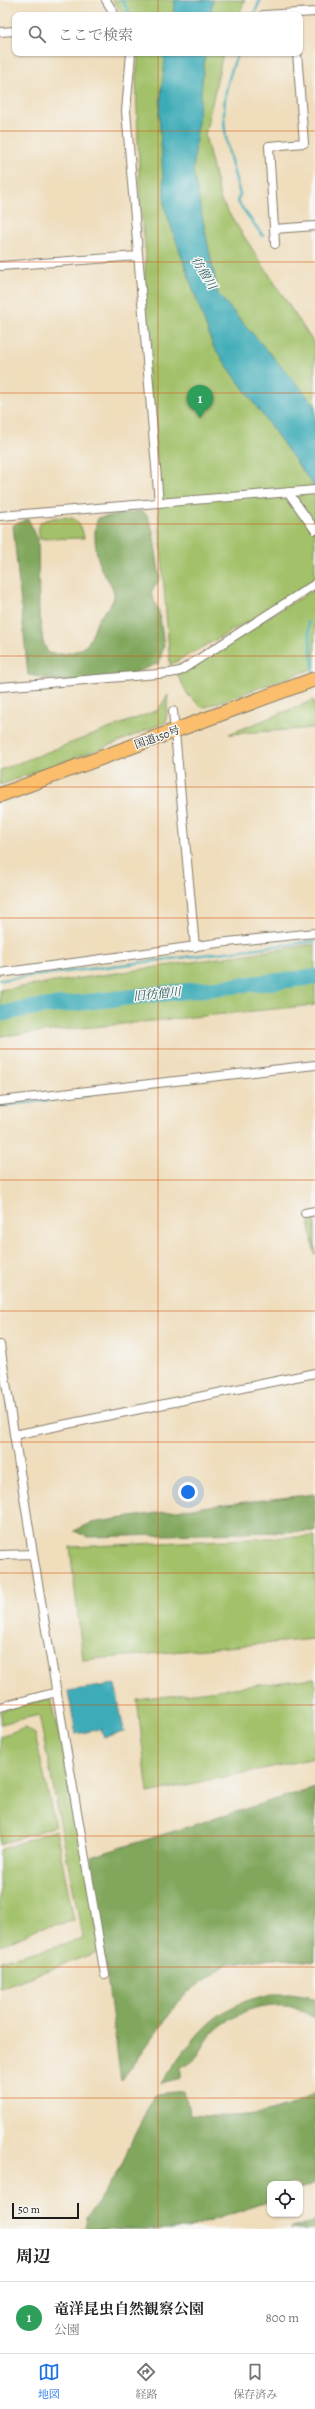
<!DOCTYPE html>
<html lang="ja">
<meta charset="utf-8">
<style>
:root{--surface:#fff;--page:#f6f6f6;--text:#222;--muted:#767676;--line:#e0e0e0;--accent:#1a73e8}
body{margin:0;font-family:Alegreya,"Noto Serif JP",serif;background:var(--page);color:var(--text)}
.controls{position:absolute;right:12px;bottom:12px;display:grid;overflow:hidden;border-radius:8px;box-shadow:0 1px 3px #0004}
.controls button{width:36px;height:36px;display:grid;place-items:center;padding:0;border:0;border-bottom:1px solid var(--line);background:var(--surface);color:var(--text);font:20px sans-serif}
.scale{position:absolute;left:12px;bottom:10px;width:67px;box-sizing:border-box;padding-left:4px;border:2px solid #1c1c1c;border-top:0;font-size:11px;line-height:14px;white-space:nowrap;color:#1c1c1c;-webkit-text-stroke:3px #f6f6f2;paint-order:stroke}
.you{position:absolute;left:188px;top:1492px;width:14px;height:14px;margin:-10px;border:3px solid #fff;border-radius:50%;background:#1a73e8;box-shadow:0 0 0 6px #1a73e833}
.badge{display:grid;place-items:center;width:26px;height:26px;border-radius:50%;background:var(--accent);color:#fff;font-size:13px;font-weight:700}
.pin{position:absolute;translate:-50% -33px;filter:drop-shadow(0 1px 2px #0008)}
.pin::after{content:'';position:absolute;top:21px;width:14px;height:12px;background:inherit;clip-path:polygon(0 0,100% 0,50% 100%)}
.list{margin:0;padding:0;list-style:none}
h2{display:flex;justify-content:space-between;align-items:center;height:52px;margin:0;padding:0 16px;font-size:17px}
h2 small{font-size:13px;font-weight:400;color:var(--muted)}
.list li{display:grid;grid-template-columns:26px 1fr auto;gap:12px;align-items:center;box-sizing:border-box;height:72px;padding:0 16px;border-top:1px solid var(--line)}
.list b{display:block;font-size:15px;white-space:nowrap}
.list p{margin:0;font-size:13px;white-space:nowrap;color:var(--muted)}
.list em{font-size:13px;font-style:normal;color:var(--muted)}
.icon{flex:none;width:22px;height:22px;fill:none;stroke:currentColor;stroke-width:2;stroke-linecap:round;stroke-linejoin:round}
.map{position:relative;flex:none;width:315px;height:2229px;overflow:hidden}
.search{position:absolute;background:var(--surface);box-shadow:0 1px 3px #0004;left:12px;right:12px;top:12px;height:44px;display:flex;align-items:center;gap:10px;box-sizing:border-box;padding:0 14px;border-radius:8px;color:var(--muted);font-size:15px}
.sheet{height:124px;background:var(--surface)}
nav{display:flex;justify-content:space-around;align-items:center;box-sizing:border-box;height:56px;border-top:1px solid var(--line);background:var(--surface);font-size:11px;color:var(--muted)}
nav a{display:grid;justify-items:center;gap:2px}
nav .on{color:var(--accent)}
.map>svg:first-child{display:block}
.green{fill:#a2c169;stroke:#5f6e42}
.forest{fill:#81a75d;stroke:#4e623c}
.water{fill:#3cacb8;stroke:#2c646a}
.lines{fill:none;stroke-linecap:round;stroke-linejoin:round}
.stream{stroke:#3cacb8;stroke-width:2.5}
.river{stroke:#3cacb8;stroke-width:16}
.minor-casing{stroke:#867c6c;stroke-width:10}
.trunk-casing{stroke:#867c6c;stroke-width:16}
.minor{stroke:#fff;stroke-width:8}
.trunk{stroke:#fabe6d;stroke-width:14}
.grid{fill:none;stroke:#d4530e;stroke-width:1;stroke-opacity:0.55}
.labels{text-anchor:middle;stroke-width:3;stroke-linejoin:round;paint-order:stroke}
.street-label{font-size:11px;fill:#1c1c1c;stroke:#f6f6f2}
.water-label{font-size:12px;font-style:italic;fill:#2a5d62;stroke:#f6f6f2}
</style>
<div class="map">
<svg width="315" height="2229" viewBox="0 0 315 2229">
<rect width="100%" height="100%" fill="#f6f6f2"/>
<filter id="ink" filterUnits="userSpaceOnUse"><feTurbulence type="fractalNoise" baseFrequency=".025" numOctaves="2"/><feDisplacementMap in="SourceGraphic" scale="8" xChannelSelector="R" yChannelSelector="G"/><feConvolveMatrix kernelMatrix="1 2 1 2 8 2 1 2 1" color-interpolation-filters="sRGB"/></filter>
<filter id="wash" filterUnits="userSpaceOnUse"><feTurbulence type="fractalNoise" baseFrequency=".012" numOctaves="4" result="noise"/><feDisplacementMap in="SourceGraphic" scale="16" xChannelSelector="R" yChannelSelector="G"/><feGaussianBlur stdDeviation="0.9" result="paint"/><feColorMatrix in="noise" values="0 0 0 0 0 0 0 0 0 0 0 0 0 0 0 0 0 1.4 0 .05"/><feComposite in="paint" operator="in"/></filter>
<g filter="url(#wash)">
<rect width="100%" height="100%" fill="#efddbc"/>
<path class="green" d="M112 0H245L239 15H124Z
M139 53H223L205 135 221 201 315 345V585L170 665 143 309 146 255 140 201 136 77Z
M53 518C73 516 80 517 84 538L40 539 38 527 41 522Z
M315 589V668L203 708 188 695 176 672Z
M168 695 166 722 116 743 0 785V770L158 710Z
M314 700 315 728 229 734Z
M315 944V1005L0 1036V990Z
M315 1220V1255L309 1221Z
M315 1536V1639L83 1660 70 1547Z
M315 1678V1758L148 1793 137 1700Z
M50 1698 79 1818 100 1951 0 1988V1961L83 1939 39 1715 0 1724V1711Z
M25 1728 35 1734 55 1826 0 1845V1736Z
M56 1830 74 1921 39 1928 0 1946V1850Z"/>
<path class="forest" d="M141 511 147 515 153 531 160 578 151 593 159 612 164 645 159 663 134 673 68 682 28 675 13 525 28 519 38 539 39 612 43 642 48 653C59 656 83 653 89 641 94 633 95 622 101 616 106 609 115 603 114 593 112 583 105 577 101 569 96 554 92 532 98 518Z
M315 1494V1531L88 1537 74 1531 91 1523 184 1509Z
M315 1787V1962L272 1958 227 1964 183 1996 121 2081 91 1857Z
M272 1994H291L315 1998V2018C306 2014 296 2007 286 2006 261 2004 228 2015 211 2035 199 2050 200 2060 181 2068V2078L161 2083C196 2037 210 2006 272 1994Z
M184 2091 190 2115C233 2118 278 2117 315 2092V2183L300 2189V2184H270V2201L187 2229H85L87 2218 122 2165 134 2135 155 2094Z
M315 2220V2229H290Z"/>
<path class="water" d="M175 0H213L210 15H173Z
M166 53H205L193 171 218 294 315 405V488L213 346 165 209 159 113Z
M115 1684 124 1732 104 1737 101 1729 76 1734 68 1691Z"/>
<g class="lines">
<path class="stream" d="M122 0 131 15
M254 15 260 0
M160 53 166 60
M238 53C214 109 225 139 240 195L237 201 263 236
M308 622 314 676
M0 980 315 941
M0 1106 91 1095"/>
<path class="river" d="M0 1014 31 1008 315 977"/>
</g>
</g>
<g filter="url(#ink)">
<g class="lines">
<g class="minor-casing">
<path id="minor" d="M106 0 115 15
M263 15 315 12
M0 32 15 31
M131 53 126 111 159 503
M274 229 315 226
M275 244 269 146 304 143 297 53
M0 266 138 256
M288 492 315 530
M0 516 315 490
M0 687 170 673 180 671 315 584
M173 711 195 947
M0 973 218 943 315 933
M0 1101 315 1065
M305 1213 315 1211
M0 1345 34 1560 105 1975
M14 1435 315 1373
M0 1555 33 1554
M0 1707 57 1692"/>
</g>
<g class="trunk-casing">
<path id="trunk" d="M0 795 315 679"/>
</g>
<use href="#minor" class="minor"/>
<use href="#trunk" class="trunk"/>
</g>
</g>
<path class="grid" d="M158 0V15M158 53V2229M0 131H315M0 262H315M0 393H315M0 524H315M0 656H315M0 787H315M0 918H315M0 1049H315M0 1180H315M0 1311H315M0 1442H315M0 1573H315M0 1705H315M0 1836H315M0 1967H315M0 2098H315"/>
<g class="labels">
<g class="street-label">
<text transform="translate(157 737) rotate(-20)" y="4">国道150号</text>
</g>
<g class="water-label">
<text transform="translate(204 273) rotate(58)" y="4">彷僧川</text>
<text transform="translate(157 994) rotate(-6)" y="4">旧彷僧川</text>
</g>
</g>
</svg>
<div class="controls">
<button><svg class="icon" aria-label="locate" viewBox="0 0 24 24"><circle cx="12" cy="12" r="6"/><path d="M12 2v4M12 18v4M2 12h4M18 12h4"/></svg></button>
</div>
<div class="scale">50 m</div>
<div class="you"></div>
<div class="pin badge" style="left:200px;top:418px;background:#2e9e5b">1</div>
<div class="search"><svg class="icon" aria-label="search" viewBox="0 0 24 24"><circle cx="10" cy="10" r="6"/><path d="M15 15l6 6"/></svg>ここで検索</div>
</div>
<section class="sheet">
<h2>周辺<small></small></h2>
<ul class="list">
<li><span class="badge" style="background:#2e9e5b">1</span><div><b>竜洋昆虫自然観察公園</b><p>公園</p></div><em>800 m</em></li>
</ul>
</section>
<nav>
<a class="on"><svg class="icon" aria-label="map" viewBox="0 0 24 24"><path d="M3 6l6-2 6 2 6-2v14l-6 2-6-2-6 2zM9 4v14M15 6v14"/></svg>地図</a>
<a><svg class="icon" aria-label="directions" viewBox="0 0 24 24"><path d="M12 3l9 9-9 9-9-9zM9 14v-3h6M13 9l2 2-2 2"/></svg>経路</a>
<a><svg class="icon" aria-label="saved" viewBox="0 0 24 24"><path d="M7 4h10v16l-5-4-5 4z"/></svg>保存済み</a>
</nav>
